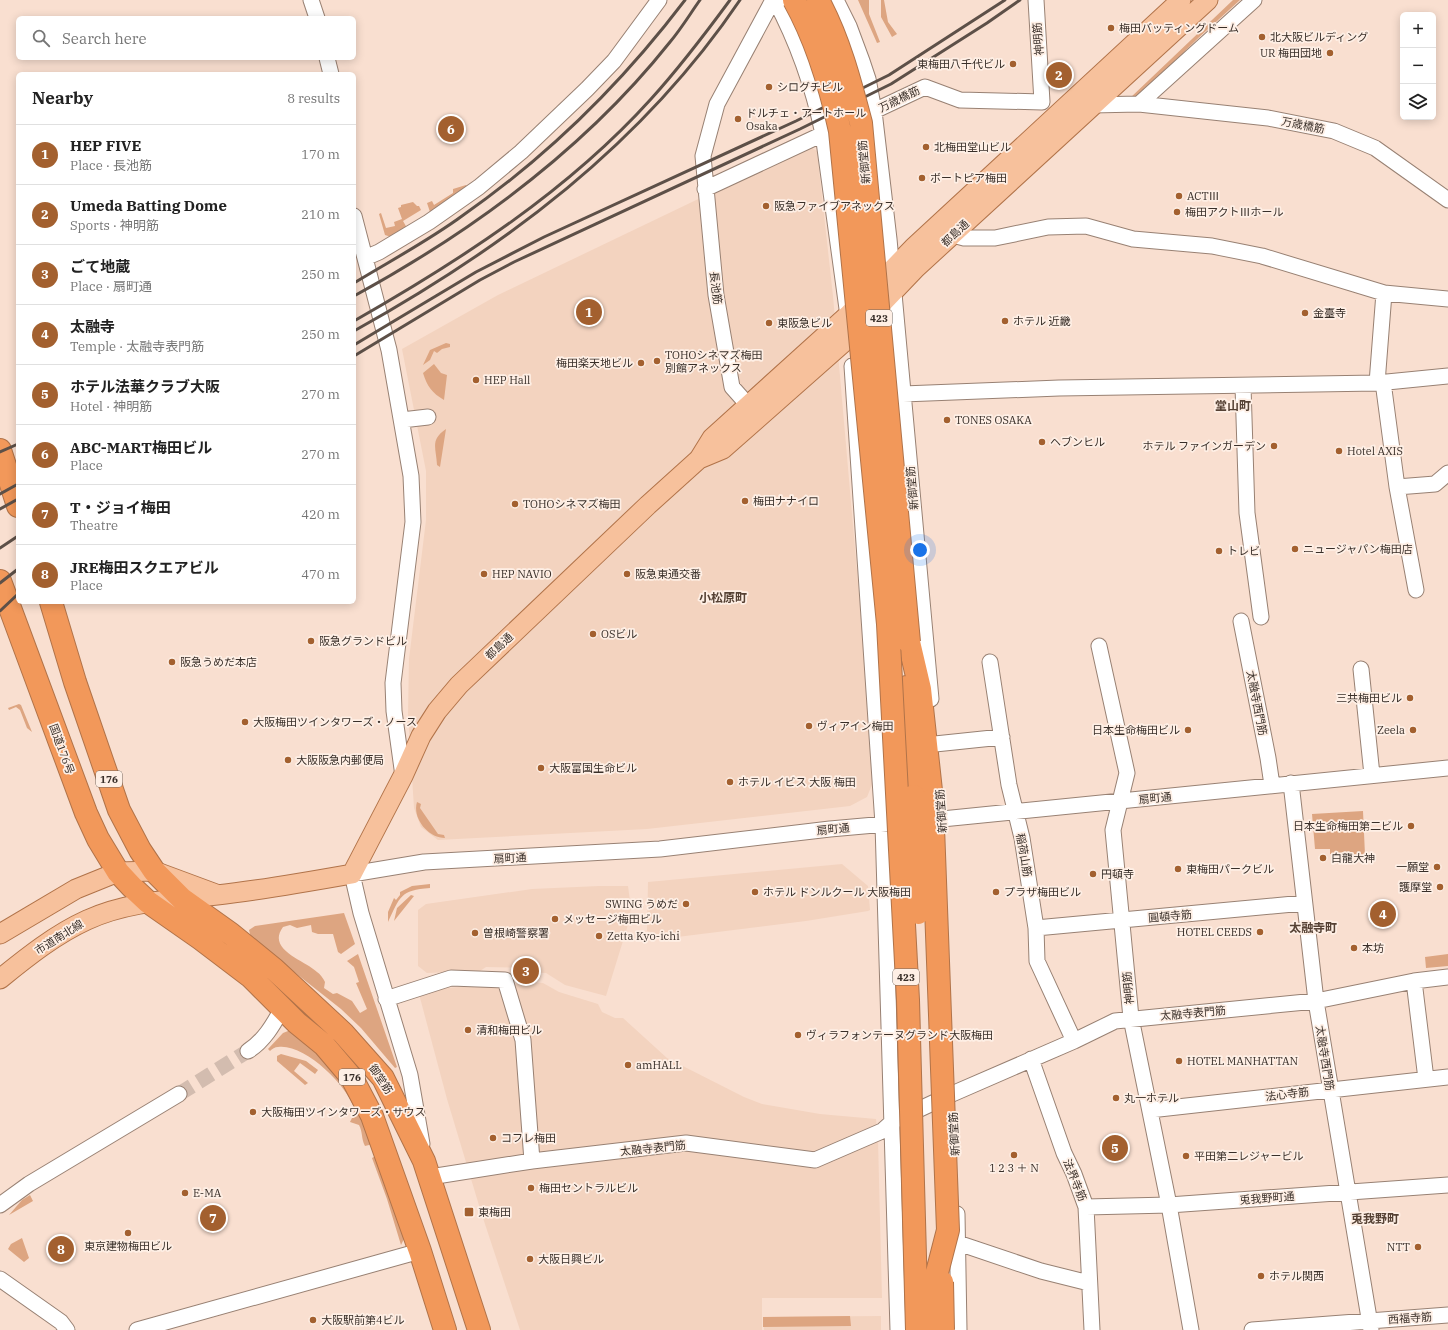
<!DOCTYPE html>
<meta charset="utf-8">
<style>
:root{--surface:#fff;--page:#f6f6f6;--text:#222;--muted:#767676;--line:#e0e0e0;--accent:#a3602f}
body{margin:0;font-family:"IBM Plex Serif","Noto Sans JP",serif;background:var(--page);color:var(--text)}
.controls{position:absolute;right:12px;top:12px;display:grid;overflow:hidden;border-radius:6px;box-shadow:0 2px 10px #0003}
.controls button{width:36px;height:36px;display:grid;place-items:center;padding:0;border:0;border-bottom:1px solid var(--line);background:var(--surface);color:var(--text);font:20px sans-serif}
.you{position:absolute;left:920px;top:550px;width:14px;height:14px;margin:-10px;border:3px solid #fff;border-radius:50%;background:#1a73e8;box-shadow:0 0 0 6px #1a73e833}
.badge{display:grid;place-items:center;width:26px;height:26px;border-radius:50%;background:var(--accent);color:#fff;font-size:13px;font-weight:700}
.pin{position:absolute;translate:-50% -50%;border:2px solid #fff;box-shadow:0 1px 4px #0006}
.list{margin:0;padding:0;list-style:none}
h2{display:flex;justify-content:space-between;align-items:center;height:52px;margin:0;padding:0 16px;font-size:17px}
h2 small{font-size:13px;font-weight:400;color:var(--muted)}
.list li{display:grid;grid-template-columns:26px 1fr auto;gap:12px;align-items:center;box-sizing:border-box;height:60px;padding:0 16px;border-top:1px solid var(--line)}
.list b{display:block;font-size:15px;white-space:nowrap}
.list p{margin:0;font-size:13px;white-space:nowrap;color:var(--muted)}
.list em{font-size:13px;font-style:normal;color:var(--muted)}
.icon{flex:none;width:22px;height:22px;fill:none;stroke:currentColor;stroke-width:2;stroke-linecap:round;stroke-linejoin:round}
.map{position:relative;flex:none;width:1448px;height:1330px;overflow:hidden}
.search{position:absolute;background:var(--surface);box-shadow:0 2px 10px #0003;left:16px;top:16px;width:340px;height:44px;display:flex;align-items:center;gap:10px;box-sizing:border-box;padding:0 14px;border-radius:6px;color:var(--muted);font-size:15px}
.panel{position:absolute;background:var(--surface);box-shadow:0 2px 10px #0003;left:16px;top:72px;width:340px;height:532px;border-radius:6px}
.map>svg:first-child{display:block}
.built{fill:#f3d3bf}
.green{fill:#dda581}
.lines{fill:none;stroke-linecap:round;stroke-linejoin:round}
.minor-tunnel{stroke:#d3bcaf;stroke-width:15;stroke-dasharray:15 8;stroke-linecap:butt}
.minor-casing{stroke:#988173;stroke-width:17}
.major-casing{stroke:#b17349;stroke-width:21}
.highway-casing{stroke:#b17349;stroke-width:24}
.minor{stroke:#fff;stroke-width:15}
.major{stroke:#f7c19c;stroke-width:19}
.highway{stroke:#f2985a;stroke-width:22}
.rail{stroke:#5d5048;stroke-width:3}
.highway-bridge-casing{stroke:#b17349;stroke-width:24;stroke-linecap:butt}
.highway-bridge{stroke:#f2985a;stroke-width:22}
.poi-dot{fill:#a3602f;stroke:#feefe5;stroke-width:1.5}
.labels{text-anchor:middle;stroke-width:3.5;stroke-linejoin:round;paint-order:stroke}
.shield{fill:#feefe5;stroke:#746961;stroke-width:1}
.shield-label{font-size:10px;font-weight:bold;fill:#392f29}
.poi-label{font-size:11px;fill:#392f29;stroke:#feefe5;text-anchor:start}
.street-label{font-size:11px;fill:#392f29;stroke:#feefe5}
.neighbourhood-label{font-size:12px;font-weight:bold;fill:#554134;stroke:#feefe5}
</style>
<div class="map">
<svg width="1448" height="1330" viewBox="0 0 1448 1330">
<rect width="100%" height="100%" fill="#f9dfd0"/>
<path class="built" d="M809 146 817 151 833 296 875 777 867 797 850 806 647 829 438 840 421 827 414 808 408 715 409 659 426 520V471L402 349 498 295Z
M842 864 868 886 870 910 868 911 806 921 669 938 647 931 648 882Z
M599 886H628L631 908 627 928 606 996 565 985 546 973 527 972V968L486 967 480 971 427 973 418 966V910L426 904 532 889Z
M519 981 543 983 559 992 598 1004 602 1012 615 1018H623L667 1058 744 1097 762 1104 820 1114 876 1119 878 1140 882 1298H762V1330H520L481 1212 447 1099 419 994 448 988 493 984 513 987Z
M881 1316V1330H764L763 1317Z"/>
<path class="green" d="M858 0H869V14L880 42 877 43Z
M881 0H884L888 22 897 34 892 37 881 17Z
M1233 0H1240C1223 16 1205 31 1188 48 1170 67 1155 91 1129 99Z
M466 185 468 188 431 215 427 203 432 201 434 205 453 193V189Z
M413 202 417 206H419L421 210 403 221 407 228 394 238 385 235 379 214 381 213 386 228 395 226 394 222 402 219 398 208 401 207V205Z
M446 343 450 344V347L442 349 437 353 434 351 430 360 423 365 430 350Z
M434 364 441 373 447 375 444 400C432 393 427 386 423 373Z
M446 429 440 467 437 465C436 447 430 440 446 429Z
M19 704 21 705 32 732 27 728 20 710 16 707 9 710 8 708Z
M417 802 421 804 420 808 438 834 444 835 445 838C428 838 412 818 417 802Z
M1363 811 1365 855 1352 856V864H1337L1336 854H1330V849H1315L1312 814Z
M430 884V888C400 890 400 897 388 922V912L394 898 396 900 400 895V892L412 886Z
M411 895 414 896 394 921 397 908Z
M344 913 355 944 341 954 338 952 333 934H318L312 932 311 925 297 928 290 925 283 927C266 950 305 960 317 972 320 974 323 978 325 982L324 988 333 994 337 993 352 1001 360 1013 367 1009 356 983 359 982 354 967 347 961 358 954 397 1067 395 1068 361 1028 341 1009 251 938 249 930 255 926Z
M1448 954V966L1426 968 1425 957Z
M288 1031H294L323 1059 349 1091 373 1144 365 1146C361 1138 363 1133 359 1125L350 1122C352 1118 355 1114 354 1108 347 1085 304 1043 278 1047 275 1047 272 1049 270 1051L268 1049 283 1033Z
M281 1054 306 1061 318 1070 315 1074 300 1063 294 1071 308 1083 305 1085 277 1061V1056Z
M377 1155 405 1237 401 1245 387 1199 372 1158Z
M30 1195 33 1201 9 1215 22 1200Z
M22 1238 29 1258 24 1262 8 1249 11 1244Z
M850 1316 851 1326 763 1327V1317Z"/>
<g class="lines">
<path class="minor-tunnel" d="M179 1094 248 1051"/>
<g class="minor-casing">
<path id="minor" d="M311 0 317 18
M775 0C798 43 813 86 823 134L848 316
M836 0 849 26 862 61 868 79 874 111 889 239 931 699
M1036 0 1042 102
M327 58 331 74
M1139 104 1268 118 1334 131 1375 148 1448 200
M1092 105 1139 104 1254 0
M874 111 925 87 960 100 1042 102
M705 189 823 134
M354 216 389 350 411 476 413 522 393 683 394 711 403 776
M953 235 964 238H995L1048 227 1086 226 1133 239 1212 246 1262 256 1384 293 1448 299
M365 258 379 252 429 222 479 187 521 152 587 89 614 61 659 0
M852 366 883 824 898 1330
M1383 382 1397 487 1416 590
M1377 383 1384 293
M1243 386 1247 513 1261 617
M903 394 1059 388 1377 383 1448 376
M756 414 732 387 716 295 703 156 717 104 773 0
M402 420 428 417
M1397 487 1435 484 1448 473
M1241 621 1268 758 1272 785
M1099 646 1127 773 1113 830 1131 1018 1169 1205 1191 1330
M990 662 1009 785 1022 838 1036 928 1037 961 1074 1041
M1361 669 1372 775
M935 744 1002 737
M1291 783 1316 1001 1371 1330
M1036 928 1304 903
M1414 981 1426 1079
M386 999 451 978 505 980 523 1040 532 1161
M248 1051C264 1041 273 1025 282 1009
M1031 1059 1064 1153 1074 1174 1086 1207 1092 1330
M1150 1110 1448 1077
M422 1144 410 1075 361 913 352 874 424 862 660 849 830 829 942 819 1448 768
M430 1177 532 1161 686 1143 815 1160 882 1131 892 1122 952 1094 1074 1041 1115 1021 1316 1001 1414 981 1448 977
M0 1205 29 1184 179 1094
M1086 1207 1169 1205 1448 1185
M957 1214 959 1330
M958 1243 1041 1271 1089 1283
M0 1279 61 1322 67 1330
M137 1330 420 1251
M1252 1330 1448 1315"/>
</g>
<g class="major-casing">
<path id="major" d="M699 459 723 449 851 336 916 268 1208 0
M0 934 76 889 118 872 154 871 216 894
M0 979C27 957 56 934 87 920 128 901 174 900 217 895 262 890 307 882 352 874L403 776 421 736 437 711 459 685 648 505 699 459 712 438 848 315 913 248 1181 0"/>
</g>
<g class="highway-casing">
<path id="highway" d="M0 450 18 506
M0 581 86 813 98 839 118 872 132 887 148 902 201 939 251 977 297 1023 324 1045 352 1078 372 1116 420 1251 445 1330
M51 602 75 682 119 810 140 850 154 871 182 899 231 934 274 969 343 1033 383 1078 424 1161 479 1330
M909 642 920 689 932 800
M907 687 914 796"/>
</g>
<use href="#minor" class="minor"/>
<use href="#major" class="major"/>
<use href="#highway" class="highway"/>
<path class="rail" d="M354 283C390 261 428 241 462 216 548 156 622 83 685 0
M354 296C473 231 585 149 670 42 681 29 690 14 700 0
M354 321C461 260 568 191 651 99 679 68 705 34 730 0
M354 331C505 247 642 145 740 0
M354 345 476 272 544 237 796 121 889 75 1005 0
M354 356 480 280 514 262 800 129 891 84 987 23 1020 0
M0 452 18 444
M0 494 18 484
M0 509 18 499
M0 548 18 536
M0 583 18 569
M0 611 18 594"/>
<g class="highway-bridge-casing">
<path id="highway-bridge" d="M794 0C817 41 830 85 840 131L888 624 908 1000 917 1330
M818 0C839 39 850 81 861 123L909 642
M914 796 918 913
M942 1282 943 1330
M924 1323 948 1230 932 800"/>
</g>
<use href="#highway-bridge" class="highway-bridge"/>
</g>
<g class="poi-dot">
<circle cx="1111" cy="28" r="4"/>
<circle cx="1262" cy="37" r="4"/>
<circle cx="1330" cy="53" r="4"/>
<circle cx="1013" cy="64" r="4"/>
<circle cx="769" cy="87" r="4"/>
<circle cx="738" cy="119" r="4"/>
<circle cx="926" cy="147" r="4"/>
<circle cx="922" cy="178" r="4"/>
<circle cx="1179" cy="196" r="4"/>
<circle cx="766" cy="206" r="4"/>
<circle cx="1177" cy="212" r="4"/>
<circle cx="1305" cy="313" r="4"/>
<circle cx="1005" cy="321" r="4"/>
<circle cx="769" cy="323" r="4"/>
<circle cx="657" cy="361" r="4"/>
<circle cx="641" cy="363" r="4"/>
<circle cx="476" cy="380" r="4"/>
<circle cx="947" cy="420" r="4"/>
<circle cx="1042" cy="442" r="4"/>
<circle cx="1274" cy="446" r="4"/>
<circle cx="1339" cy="451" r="4"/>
<circle cx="745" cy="501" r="4"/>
<circle cx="515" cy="504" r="4"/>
<circle cx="1295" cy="549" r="4"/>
<circle cx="1219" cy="551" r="4"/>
<circle cx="484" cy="574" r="4"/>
<circle cx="627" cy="574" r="4"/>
<circle cx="593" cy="634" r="4"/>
<circle cx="311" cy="641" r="4"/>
<circle cx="172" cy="662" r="4"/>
<circle cx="1410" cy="698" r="4"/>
<circle cx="245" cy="722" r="4"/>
<circle cx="809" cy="726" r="4"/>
<circle cx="1188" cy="730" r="4"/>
<circle cx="1413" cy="730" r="4"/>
<circle cx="288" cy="760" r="4"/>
<circle cx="541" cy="768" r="4"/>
<circle cx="730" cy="782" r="4"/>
<circle cx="1411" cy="826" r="4"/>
<circle cx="1323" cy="858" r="4"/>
<circle cx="1437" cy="867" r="4"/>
<circle cx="1178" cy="869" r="4"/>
<circle cx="1093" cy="874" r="4"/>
<circle cx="1440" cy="887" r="4"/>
<circle cx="755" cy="892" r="4"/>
<circle cx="996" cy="892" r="4"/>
<circle cx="686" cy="904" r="4"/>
<circle cx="555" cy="919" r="4"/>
<circle cx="1260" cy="932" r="4"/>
<circle cx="475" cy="933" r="4"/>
<circle cx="599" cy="936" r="4"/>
<circle cx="1354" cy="948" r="4"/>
<circle cx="468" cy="1030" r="4"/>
<circle cx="798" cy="1035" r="4"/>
<circle cx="1179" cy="1061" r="4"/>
<circle cx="628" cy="1065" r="4"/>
<circle cx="1116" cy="1098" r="4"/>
<circle cx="253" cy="1112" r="4"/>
<circle cx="493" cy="1138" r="4"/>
<circle cx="1014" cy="1155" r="4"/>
<circle cx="1186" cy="1156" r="4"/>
<circle cx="531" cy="1188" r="4"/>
<circle cx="185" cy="1193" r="4"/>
<rect x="464" y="1207" width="10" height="10" rx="2"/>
<circle cx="128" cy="1233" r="4"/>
<circle cx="1418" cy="1247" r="4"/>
<circle cx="530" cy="1259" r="4"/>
<circle cx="1261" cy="1276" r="4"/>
<circle cx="313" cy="1320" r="4"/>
</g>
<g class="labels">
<g class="shield">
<rect x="866" y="310" width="26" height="16" rx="3"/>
<rect x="96" y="771" width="26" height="16" rx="3"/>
<rect x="893" y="969" width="26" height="16" rx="3"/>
<rect x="339" y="1069" width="26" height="16" rx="3"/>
</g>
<g class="shield-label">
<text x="879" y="322">423</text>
<text x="109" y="783">176</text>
<text x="906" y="981">423</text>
<text x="352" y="1081">176</text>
</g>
<g class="poi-label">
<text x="1119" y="32">梅田バッティングドーム</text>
<text x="1270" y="41">北大阪ビルディング</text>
<text x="1322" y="57" text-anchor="end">UR 梅田団地</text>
<text x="1005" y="68" text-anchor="end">東梅田八千代ビル</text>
<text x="777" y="91">シログチビル</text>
<text x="746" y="117">ドルチェ・アートホール<tspan x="746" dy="13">Osaka</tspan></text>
<text x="934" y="151">北梅田堂山ビル</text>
<text x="930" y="182">ボートピア梅田</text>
<text x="1187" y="200">ACTⅢ</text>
<text x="774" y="210">阪急ファイブアネックス</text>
<text x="1185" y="216">梅田アクトⅢホール</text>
<text x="1313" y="317">金臺寺</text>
<text x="1013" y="325">ホテル 近畿</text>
<text x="777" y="327">東阪急ビル</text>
<text x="665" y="359">TOHOシネマズ梅田<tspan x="665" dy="13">別館アネックス</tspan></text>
<text x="633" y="367" text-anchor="end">梅田楽天地ビル</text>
<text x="484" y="384">HEP Hall</text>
<text x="955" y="424">TONES OSAKA</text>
<text x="1050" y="446">ヘブンヒル</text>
<text x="1266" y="450" text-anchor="end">ホテル ファインガーデン</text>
<text x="1347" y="455">Hotel AXIS</text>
<text x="753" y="505">梅田ナナイロ</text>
<text x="523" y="508">TOHOシネマズ梅田</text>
<text x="1303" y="553">ニュージャパン梅田店</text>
<text x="1227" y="555">トレビ</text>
<text x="492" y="578">HEP NAVIO</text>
<text x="635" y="578">阪急東通交番</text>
<text x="601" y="638">OSビル</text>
<text x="319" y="645">阪急グランドビル</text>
<text x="180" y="666">阪急うめだ本店</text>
<text x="1402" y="702" text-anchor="end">三共梅田ビル</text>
<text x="253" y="726">大阪梅田ツインタワーズ・ノース</text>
<text x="817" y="730">ヴィアイン梅田</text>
<text x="1180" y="734" text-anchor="end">日本生命梅田ビル</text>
<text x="1405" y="734" text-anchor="end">Zeela</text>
<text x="296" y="764">大阪阪急内郵便局</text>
<text x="549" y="772">大阪富国生命ビル</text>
<text x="738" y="786">ホテル イビス 大阪 梅田</text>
<text x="1403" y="830" text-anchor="end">日本生命梅田第二ビル</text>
<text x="1331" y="862">白龍大神</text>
<text x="1429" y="871" text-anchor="end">一願堂</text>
<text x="1186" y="873">東梅田パークビル</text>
<text x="1101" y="878">円頓寺</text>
<text x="1432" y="891" text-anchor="end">護摩堂</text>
<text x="763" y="896">ホテル ドンルクール 大阪梅田</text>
<text x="1004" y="896">プラザ梅田ビル</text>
<text x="678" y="908" text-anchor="end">SWING うめだ</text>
<text x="563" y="923">メッセージ梅田ビル</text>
<text x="1252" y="936" text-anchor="end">HOTEL CEEDS</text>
<text x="483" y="937">曽根崎警察署</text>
<text x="607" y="940">Zetta Kyo-ichi</text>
<text x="1362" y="952">本坊</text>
<text x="476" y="1034">清和梅田ビル</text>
<text x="806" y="1039">ヴィラフォンテーヌグランド大阪梅田</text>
<text x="1187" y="1065">HOTEL MANHATTAN</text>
<text x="636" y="1069">amHALL</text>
<text x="1124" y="1102">丸一ホテル</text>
<text x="261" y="1116">大阪梅田ツインタワーズ・サウス</text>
<text x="501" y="1142">コフレ梅田</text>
<text x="1194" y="1160">平田第二レジャービル</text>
<text x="1014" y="1172" text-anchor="middle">1 2 3 ＋ N</text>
<text x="539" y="1192">梅田セントラルビル</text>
<text x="193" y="1197">E-MA</text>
<text x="478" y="1216">東梅田</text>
<text x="128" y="1250" text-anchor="middle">東京建物梅田ビル</text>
<text x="1410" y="1251" text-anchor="end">NTT</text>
<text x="538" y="1263">大阪日興ビル</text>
<text x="1269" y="1280">ホテル関西</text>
<text x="321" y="1324">大阪駅前第4ビル</text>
</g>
<g class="street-label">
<text transform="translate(1038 39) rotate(-94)" y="4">神明筋</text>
<text transform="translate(899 99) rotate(-26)" y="4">万歳橋筋</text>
<text transform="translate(1303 125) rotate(11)" y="4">万歳橋筋</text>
<text transform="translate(864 162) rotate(-95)" y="4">新御堂筋</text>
<text transform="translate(955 233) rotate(-43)" y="4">都島通</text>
<text transform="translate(716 288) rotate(83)" y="4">長池筋</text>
<text transform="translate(912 488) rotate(-95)" y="4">新御堂筋</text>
<text transform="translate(499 646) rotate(-43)" y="4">都島通</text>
<text transform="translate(1257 703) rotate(79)" y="4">太融寺西門筋</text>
<text transform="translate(62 749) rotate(70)" y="4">国道176号</text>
<text transform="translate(1155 798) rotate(-6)" y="4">扇町通</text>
<text transform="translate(941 811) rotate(-94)" y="4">新御堂筋</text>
<text transform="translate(833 829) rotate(-6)" y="4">扇町通</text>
<text transform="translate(1024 855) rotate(80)" y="4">稲荷山筋</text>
<text transform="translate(510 858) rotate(-3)" y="4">扇町通</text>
<text transform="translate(1170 916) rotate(-5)" y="4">圓頓寺筋</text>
<text transform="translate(59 937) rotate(-32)" y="4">市道南北線</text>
<text transform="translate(1128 988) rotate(-95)" y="4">神明筋</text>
<text transform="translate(1193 1013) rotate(-5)" y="4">太融寺表門筋</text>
<text transform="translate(1325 1058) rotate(81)" y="4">太融寺西門筋</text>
<text transform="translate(381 1079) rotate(56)" y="4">御堂筋</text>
<text transform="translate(1287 1094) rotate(-7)" y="4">法心寺筋</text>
<text transform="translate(954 1134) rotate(-93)" y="4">新御堂筋</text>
<text transform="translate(653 1148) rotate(-6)" y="4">太融寺表門筋</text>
<text transform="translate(1075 1180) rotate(68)" y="4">法界寺筋</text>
<text transform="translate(1267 1198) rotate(-4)" y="4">兎我野町通</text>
<text transform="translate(1410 1318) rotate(-4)" y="4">西福寺筋</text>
</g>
<g class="neighbourhood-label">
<text x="1233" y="410">堂山町</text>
<text x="723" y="602">小松原町</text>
<text x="1313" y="932">太融寺町</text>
<text x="1375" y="1223">兎我野町</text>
</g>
</g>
</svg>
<div class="controls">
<button>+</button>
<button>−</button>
<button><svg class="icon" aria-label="layers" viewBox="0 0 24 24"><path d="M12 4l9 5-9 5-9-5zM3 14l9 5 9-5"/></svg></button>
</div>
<div class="you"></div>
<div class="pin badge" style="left:589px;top:312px">1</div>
<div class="pin badge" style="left:1059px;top:75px">2</div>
<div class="pin badge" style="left:526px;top:971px">3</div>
<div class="pin badge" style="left:1383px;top:914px">4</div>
<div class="pin badge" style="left:1115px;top:1148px">5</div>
<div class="pin badge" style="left:451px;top:129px">6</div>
<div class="pin badge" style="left:213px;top:1218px">7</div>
<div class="pin badge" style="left:61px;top:1249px">8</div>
<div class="search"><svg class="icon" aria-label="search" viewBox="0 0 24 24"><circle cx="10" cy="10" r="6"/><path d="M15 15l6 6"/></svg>Search here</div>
<section class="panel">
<h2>Nearby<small>8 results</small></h2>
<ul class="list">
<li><span class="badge">1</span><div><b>HEP FIVE</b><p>Place · 長池筋</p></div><em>170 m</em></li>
<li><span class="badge">2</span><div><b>Umeda Batting Dome</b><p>Sports · 神明筋</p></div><em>210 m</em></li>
<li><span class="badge">3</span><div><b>ごて地蔵</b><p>Place · 扇町通</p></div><em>250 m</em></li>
<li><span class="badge">4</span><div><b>太融寺</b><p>Temple · 太融寺表門筋</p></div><em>250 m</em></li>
<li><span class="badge">5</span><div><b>ホテル法華クラブ大阪</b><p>Hotel · 神明筋</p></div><em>270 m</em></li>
<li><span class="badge">6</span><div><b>ABC-MART梅田ビル</b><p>Place</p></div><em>270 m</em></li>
<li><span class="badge">7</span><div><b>T・ジョイ梅田</b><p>Theatre</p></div><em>420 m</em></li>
<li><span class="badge">8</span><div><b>JRE梅田スクエアビル</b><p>Place</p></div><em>470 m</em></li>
</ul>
</section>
</div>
